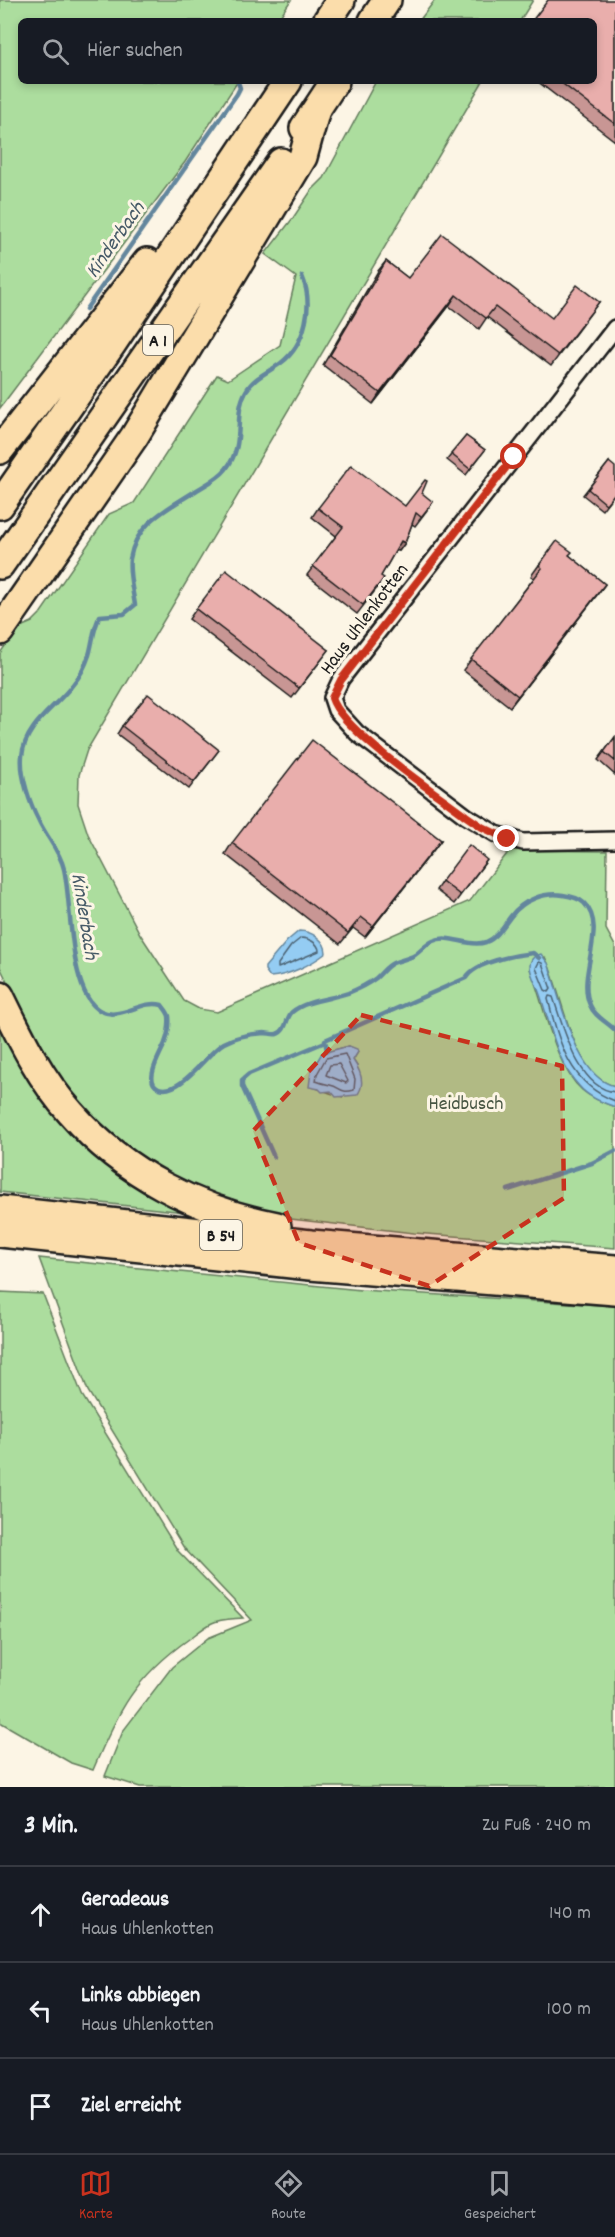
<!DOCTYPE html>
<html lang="de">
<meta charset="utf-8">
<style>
:root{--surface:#171b24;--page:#242831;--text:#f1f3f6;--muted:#9ea1a6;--line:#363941;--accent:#c8321e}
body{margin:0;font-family:Dekko,sans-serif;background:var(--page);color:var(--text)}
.stop{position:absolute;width:18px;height:18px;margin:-14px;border:4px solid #c8321e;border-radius:50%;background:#fff}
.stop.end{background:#c8321e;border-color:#fff;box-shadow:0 2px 6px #0008}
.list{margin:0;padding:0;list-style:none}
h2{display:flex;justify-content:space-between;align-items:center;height:78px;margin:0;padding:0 24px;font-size:26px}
h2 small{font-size:20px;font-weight:400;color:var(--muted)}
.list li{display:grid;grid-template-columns:39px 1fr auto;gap:18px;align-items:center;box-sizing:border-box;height:96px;padding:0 24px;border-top:2px solid var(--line)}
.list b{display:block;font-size:22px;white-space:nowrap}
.list p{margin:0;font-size:20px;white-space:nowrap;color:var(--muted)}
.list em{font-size:20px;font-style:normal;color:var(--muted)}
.icon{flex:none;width:33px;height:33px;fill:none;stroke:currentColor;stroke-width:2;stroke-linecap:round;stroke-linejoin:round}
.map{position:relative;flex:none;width:615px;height:1787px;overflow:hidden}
.search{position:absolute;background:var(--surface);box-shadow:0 3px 9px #0003;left:18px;right:18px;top:18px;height:66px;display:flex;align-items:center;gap:15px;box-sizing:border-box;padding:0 21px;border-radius:9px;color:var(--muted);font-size:22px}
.sheet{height:366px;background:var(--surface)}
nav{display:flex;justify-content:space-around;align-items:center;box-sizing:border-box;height:84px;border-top:2px solid var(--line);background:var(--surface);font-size:16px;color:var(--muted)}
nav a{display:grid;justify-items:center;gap:3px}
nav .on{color:var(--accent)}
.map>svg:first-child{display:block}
.green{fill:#acdd9e;stroke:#647c5d;stroke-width:1.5;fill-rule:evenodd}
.water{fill:#94ccf3;stroke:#64869d;stroke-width:1.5}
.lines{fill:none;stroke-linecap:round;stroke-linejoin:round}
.shore{stroke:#4c6272;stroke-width:1.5}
.stream{stroke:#64869d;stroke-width:4.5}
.street-casing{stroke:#1c1c1c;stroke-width:20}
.highway-casing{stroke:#1c1c1c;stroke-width:32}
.street{stroke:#fcf5e5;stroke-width:15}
.highway{stroke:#fbddab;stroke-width:27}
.wall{fill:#c89694;stroke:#1c1c1c;stroke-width:1.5}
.shaded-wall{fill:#a37a78;stroke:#1c1c1c;stroke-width:1.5}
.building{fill:#e9aeac;stroke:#1c1c1c;stroke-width:1.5}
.route{stroke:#c8321e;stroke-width:8}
.marked{fill:#c8321e;fill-opacity:0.2;stroke:#c8321e;stroke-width:4.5;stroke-dasharray:12 8;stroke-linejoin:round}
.labels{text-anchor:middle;stroke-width:6;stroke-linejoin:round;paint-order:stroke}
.shield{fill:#fcf5e5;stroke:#5f5d58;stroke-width:1.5}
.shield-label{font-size:18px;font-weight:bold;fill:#1c1c1c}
.street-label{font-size:20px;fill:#1c1c1c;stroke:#fcf5e5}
.park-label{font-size:20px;fill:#475643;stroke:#fcf5e5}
.water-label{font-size:21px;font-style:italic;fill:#465a67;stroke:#fcf5e5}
</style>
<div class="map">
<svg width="615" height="1787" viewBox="0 0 615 1787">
<rect width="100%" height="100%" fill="#fcf5e5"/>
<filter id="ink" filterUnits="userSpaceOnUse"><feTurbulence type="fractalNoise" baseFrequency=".0167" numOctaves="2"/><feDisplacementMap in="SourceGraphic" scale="12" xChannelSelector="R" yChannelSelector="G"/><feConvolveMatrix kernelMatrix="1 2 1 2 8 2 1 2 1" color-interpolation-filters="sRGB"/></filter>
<g filter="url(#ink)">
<path class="green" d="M0 0H291L277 21H21V81H238L185 162 0 408Z
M435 0H533L520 21H419Z
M376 81H483L87 750 79 775 78 804 88 834 140 934 184 1001 199 1009 217 1012 470 901 510 850 607 851 606 929 615 946V1086C571 1077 563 991 545 957L530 969C544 1003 554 1065 582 1090 591 1098 603 1103 615 1107V1248L414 1233 273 1217 211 1198 124 1149 80 1105 49 1065 0 967V653L18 628 32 622 40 614 109 514 134 503 217 375 228 380 280 345 296 277 265 254 293 218 311 191 324 178ZM349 1046 358 1052 353 1060 357 1066 343 1097C332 1094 325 1091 316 1088L311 1071C322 1051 328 1052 349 1046Z
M0 1010 18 1047 194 1213 0 1192Z
M39 1258 361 1290 615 1306V1787H140L105 1776 123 1731 172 1667 208 1638 252 1620 184 1548 88 1391Z
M0 1292 43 1294 82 1395 178 1551 243 1618C234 1619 220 1619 212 1623 204 1627 196 1634 189 1639 135 1677 118 1711 93 1770L71 1763 0 1722Z"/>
<path class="water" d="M299 931C311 931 326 940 326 953 312 964 288 976 270 977L265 970V967L287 941Z
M541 954 548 963C560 996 575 1078 615 1086V1107C602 1102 588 1097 579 1086 555 1060 551 1024 539 992 536 984 530 974 530 966 530 959 535 955 541 954Z
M349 1046 357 1049 358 1052 353 1060C360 1070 366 1084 357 1095L336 1097 331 1091 322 1092 319 1089 309 1087 311 1071 322 1053Z"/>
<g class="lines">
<path class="shore" d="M301 938C308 938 319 943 319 951L278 968V964L291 946Z
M539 962 542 963 551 989 549 992 545 990 536 968Z
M345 1054 355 1079 354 1090C340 1094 341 1087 330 1085 325 1084 321 1083 316 1081L317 1074 326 1058Z
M339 1064 348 1081 346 1083 326 1075 330 1065Z
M615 1092C578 1089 563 1026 553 997L549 996 548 999C559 1042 569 1084 615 1101"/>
<path class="stream" d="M302 276C314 304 306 344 281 363 269 372 254 377 246 391 232 415 247 443 226 469 219 478 207 484 197 490 168 509 136 522 130 559 128 573 133 591 135 605L124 614 100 616C93 628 93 642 89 655 86 664 80 676 74 683 57 707 25 724 22 756 20 776 30 804 39 821 47 838 60 851 64 869 72 902 68 995 101 1011 120 1021 142 999 162 1005 165 1009 168 1012 169 1016 170 1025 168 1035 165 1043 162 1052 142 1082 159 1088 181 1096 207 1052 224 1043 235 1037 251 1034 264 1033 268 1033 274 1035 277 1034 287 1031 286 1017 292 1012 306 1000 331 999 348 993 358 989 368 984 376 978 382 973 386 966 393 963 400 960 408 959 415 955 421 951 426 944 433 941 450 933 468 948 486 942 497 938 504 925 511 916 523 900 544 892 563 895 570 896 579 898 584 903 609 928 576 974 590 1005 594 1016 607 1022 615 1030
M86 309 237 94 240 88 238 82
M327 1051 325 1040 466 978C475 962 515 955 533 953L539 958
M274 1157 242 1086V1080L249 1074 325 1042
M508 1190 592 1163 615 1151"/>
<g class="street-casing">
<path id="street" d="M615 328 341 679 332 698 336 710 357 733 466 816 496 834 523 842 615 840"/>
</g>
<g class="highway-casing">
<path id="highway" d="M327 21 341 0
M373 21 387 0
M304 128 335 81
M0 450 147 262
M0 505 112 344 288 81
M0 565 281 162
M0 631 134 437 303 157 315 113
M0 996C20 1037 40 1079 71 1113 124 1174 199 1211 277 1226
M0 1210 311 1244 615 1269
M0 1233 310 1266 615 1291"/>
</g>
<use href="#street" class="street"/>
<use href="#highway" class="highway"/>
</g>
<path class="wall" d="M615 0V141L537 81H594Z
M386 261 408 278 552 318 599 302 551 366 487 317 479 329 449 306 373 404 323 365 378 271Z
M466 436 485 450 466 475 447 460Z
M609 462 615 493 602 510 583 495Z
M422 493 427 510 415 526 412 524 405 543 399 551 396 550 381 576 378 587 357 614 307 575 336 536 312 517 318 508 405 506Z
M569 555 605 584 510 707 463 670 534 578 531 576 539 565Z
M196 609 329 650 292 698 189 619Z
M122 726 219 750 189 789 117 734Z
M615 737V775L598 760Z
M441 840 365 937 353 928 340 944 225 854 232 843Z
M487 860 454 904 436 890 442 881Z"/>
<path class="shaded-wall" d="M456 295 449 306 373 404 380 393Z
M401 541 405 543 399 551 395 550Z
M605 584 597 595 510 707 518 696Z
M441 840 433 851 365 937 373 926Z"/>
<path class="building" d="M548 0H615V124L559 81H594V21H532Z
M442 234 552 318 577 285 599 302 558 355 495 307 486 318 456 295 380 393 330 355 386 261 408 278Z
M466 436 485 450 470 469 451 454Z
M609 462 615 467V493L606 504 588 489Z
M351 465 405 506 425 480 427 481 422 493 433 502 421 517 416 513 405 543 401 541 381 576 384 578 363 605 313 566 343 527 318 508Z
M557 541 572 552 569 555 605 584 518 696 471 659 542 568 539 565Z
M226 570 329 650 299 688 196 609Z
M148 694 219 750 194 782 122 726Z
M615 737V761L604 752Z
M312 740 441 840 373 926 361 917 348 933 232 843Z
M469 845 487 860 460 895 442 881Z"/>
</g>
<g class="lines" filter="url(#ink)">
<path class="route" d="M507 839 482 827 466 816C436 793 342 731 332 698L341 680 514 457"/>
</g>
<path class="marked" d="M361 1015 562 1066 564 1198 429 1286 299 1243 253 1131Z"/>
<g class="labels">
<g class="shield">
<rect x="143" y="325" width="30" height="30" rx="4.5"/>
<rect x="200" y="1220" width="42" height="30" rx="4.5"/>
</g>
<g class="shield-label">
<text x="158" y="346">A 1</text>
<text x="221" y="1241">B 54</text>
</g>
<g class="street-label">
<text transform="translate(363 618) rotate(-53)" y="7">Haus Uhlenkotten</text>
</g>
<g class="park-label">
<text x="466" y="1109">Heidbusch</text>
</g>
<g class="water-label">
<text transform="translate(114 239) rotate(-55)" y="7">Kinderbach</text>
<text transform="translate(86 916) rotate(81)" y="7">Kinderbach</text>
</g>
</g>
</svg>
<div class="stop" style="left:514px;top:457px"></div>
<div class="stop end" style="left:507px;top:839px"></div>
<div class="search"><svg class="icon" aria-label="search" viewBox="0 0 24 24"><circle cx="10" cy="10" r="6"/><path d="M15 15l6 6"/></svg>Hier suchen</div>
</div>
<section class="sheet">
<h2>3 Min.<small>Zu Fuß · 240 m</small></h2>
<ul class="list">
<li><svg class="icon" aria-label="ahead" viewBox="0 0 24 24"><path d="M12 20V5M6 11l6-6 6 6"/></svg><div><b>Geradeaus</b><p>Haus Uhlenkotten</p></div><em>140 m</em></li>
<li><svg class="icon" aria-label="left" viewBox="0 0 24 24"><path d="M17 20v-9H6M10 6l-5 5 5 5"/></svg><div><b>Links abbiegen</b><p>Haus Uhlenkotten</p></div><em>100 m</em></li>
<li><svg class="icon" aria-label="arrive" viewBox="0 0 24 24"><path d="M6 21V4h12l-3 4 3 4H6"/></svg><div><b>Ziel erreicht</b></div></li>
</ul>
</section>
<nav>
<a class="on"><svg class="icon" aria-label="map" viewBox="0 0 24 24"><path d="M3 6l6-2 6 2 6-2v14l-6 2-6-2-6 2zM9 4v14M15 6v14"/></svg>Karte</a>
<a><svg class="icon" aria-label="directions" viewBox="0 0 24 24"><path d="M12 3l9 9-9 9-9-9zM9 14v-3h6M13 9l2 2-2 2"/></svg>Route</a>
<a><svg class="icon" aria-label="saved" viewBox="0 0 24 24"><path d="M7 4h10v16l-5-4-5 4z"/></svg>Gespeichert</a>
</nav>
